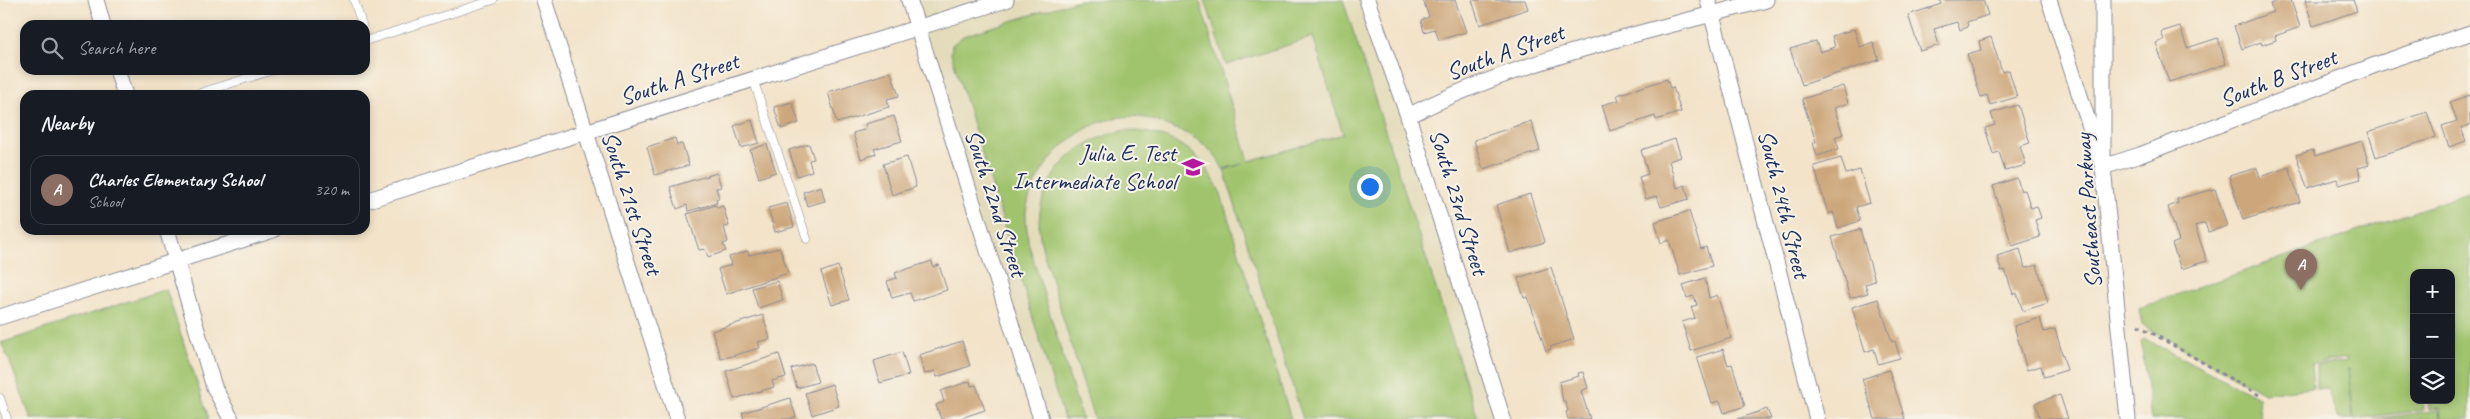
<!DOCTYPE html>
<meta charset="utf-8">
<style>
:root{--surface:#171b24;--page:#20242c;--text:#f1f3f6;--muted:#9ea1a6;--line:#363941;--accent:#d690ce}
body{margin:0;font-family:Caveat,sans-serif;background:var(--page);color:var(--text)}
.controls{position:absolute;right:15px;bottom:15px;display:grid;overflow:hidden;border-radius:10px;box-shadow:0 2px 8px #0003}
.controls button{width:45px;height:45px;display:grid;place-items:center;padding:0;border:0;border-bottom:1px solid var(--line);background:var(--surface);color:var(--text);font:25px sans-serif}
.you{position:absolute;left:1369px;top:186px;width:18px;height:18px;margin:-12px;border:4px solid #fff;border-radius:50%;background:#1a73e8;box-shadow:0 0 0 8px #1a73e833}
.badge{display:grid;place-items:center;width:32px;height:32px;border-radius:50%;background:var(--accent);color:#fff;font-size:16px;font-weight:700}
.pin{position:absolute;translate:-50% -41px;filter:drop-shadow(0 1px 2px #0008)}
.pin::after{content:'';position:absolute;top:26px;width:18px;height:15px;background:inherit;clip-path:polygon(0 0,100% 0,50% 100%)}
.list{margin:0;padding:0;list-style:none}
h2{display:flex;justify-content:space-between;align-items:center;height:65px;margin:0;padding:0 20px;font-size:21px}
h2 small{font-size:16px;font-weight:400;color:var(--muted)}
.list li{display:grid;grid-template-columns:32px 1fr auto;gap:15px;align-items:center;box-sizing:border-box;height:70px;margin:0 10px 10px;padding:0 10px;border:1px solid var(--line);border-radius:15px}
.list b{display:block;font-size:19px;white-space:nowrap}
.list p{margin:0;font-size:16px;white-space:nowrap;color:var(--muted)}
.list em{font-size:16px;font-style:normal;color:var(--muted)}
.icon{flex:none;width:28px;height:28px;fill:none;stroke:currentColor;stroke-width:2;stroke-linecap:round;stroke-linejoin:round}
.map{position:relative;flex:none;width:2470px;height:419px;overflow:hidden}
.search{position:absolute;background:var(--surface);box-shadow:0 2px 8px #0003;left:20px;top:20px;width:350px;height:55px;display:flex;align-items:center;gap:12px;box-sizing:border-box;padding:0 18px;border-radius:15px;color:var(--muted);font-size:19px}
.panel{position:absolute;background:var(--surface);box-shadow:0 2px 8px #0003;left:20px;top:90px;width:350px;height:145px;border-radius:15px}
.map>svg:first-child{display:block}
.built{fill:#e4dbba}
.green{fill:#a0c46d;stroke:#5e7a66}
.building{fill:#cda77b}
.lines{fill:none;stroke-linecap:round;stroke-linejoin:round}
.lane-casing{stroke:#878994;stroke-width:9}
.street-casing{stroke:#878994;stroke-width:17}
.path{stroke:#878994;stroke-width:3;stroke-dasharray:4 4;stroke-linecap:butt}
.lane{stroke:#fff;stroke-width:8}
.street{stroke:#fff;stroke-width:15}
.labels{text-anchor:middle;stroke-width:4;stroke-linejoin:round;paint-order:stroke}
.street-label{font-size:24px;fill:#1b2f5e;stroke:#f7f3e8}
.poi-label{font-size:24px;fill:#1b2f5e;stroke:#f7f3e8;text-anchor:end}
</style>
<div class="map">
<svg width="2470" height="419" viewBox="0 0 2470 419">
<rect width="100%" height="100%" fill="#f7f3e8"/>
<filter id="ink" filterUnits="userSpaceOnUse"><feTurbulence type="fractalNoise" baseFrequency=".02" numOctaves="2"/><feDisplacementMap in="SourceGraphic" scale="10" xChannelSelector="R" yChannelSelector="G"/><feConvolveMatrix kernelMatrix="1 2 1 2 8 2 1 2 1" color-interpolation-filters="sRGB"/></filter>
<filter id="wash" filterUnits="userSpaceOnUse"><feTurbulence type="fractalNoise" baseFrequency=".0096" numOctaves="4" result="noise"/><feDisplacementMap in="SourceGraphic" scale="20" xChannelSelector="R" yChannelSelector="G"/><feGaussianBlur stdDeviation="1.12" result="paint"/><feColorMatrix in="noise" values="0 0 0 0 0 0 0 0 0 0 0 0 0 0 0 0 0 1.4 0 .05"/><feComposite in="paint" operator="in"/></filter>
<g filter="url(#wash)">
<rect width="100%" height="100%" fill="#f3e3c9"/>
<path class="built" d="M909 0H1367L1503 419H1041Z"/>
<path class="green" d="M1079 0H1199L1249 161 1343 134 1313 37 1226 65 1205 0H1343L1478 419H1303L1224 170 1242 164 1223 169C1212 146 1192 134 1168 126 1161 123 1154 120 1146 118 1091 107 1034 159 1026 212 1025 221 1028 233 1028 242L1082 419H1064L951 53 952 45 963 36Z
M1126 130C1174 134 1199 148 1220 192L1291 419H1094C1080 374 1066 329 1053 284 1048 266 1039 244 1039 225 1040 172 1077 140 1126 130Z
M2470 192V419H2441L2440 408 2429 409 2428 400H2451L2453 394 2451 273H2414V400H2422L2423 410 2354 419 2348 368 2353 419H2338L2327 388 2316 389V365L2347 361V358L2311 364 2313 388 2264 393 2142 325 2139 308Z
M166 289 209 419H31L8 357 1 343Z
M2145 339 2258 397 2260 419H2151L2141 341Z
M2439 410 2440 419H2374Z"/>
<g id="blocks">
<path class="building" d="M1423 0H1455L1466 32 1439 40 1435 29 1424 32 1421 20 1429 17Z
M1472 0H1525L1528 9 1480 25Z
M1943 0H1983L1988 15 1967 22 1968 27 1960 30 1957 22 1934 29 1939 45 1920 51 1908 15 1941 4 1940 1Z
M2281 0H2291L2300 27 2275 36 2276 40 2262 45 2261 42 2242 49 2234 26 2273 12 2270 4Z
M2305 0H2353L2357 11 2313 26Z
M2180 26 2187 48 2218 38 2226 64 2169 82 2156 43 2164 40 2161 32Z
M1854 29 1860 47 1873 42 1879 60 1802 85 1790 49 1816 41 1820 52 1835 47 1832 36Z
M1991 37 2002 72 2009 70 2017 97 1990 105 1987 95 1981 97 1967 54 1981 50 1979 41Z
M891 72 899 96 887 99 889 107 837 123 828 92Z
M1667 79 1670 88 1673 87 1681 112 1656 120 1655 116 1610 131 1602 105 1619 100 1617 95Z
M1843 86 1848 103 1834 108 1843 134 1835 137 1839 149 1817 156 1813 143 1816 142 1802 99Z
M2470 95V125L2461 128 2466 141 2449 147 2442 126 2457 121 2450 102Z
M792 102 799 123 781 129 774 107Z
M2018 105 2030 143 2020 146 2026 165 2005 171 1999 152 1993 154 1985 128 1995 125 1991 113Z
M2427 112 2436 137 2376 157 2368 132Z
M894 116 902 141 874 149 876 154 861 159 853 133 867 129 865 124Z
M752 120 759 143 741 148 734 126Z
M1531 121 1540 151 1483 169 1474 140Z
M675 138 677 145 682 144 689 165 655 175 647 147Z
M1675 139 1681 157 1669 161 1677 188 1685 185 1689 199 1661 207 1657 196 1646 199 1639 177 1648 174 1641 150Z
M2362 141 2369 165 2358 168 2361 179 2339 185 2337 179 2307 188 2296 155 2313 150 2315 156Z
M767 144 776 172 759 178 750 150Z
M809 144 814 159 809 160 812 171 797 176 789 150Z
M907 157 916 187 892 195 883 164Z
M1841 158 1846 174 1860 170 1870 203 1856 207 1860 221 1838 228 1833 212 1828 214 1814 166Z
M2289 167 2300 202 2243 220 2229 176 2257 168 2260 177Z
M717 173 721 187 716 188 719 198 716 199 717 203 688 211 687 205 677 209 670 187Z
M2017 178 2021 191 2025 190 2031 208 2037 206 2041 218 2035 220 2040 237 2012 246 1993 186Z
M821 186 825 201 807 206 803 192Z
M2215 189 2227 226 2208 232 2205 223 2195 226 2207 261 2181 269 2172 244 2179 241 2168 207 2178 203 2177 199Z
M1530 194 1545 242 1510 253 1496 205Z
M787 203 794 227 775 232 768 208Z
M716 205 717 208 723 206 729 226 724 227 728 242 723 244 726 251 708 257 705 249 699 250 687 214Z
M1689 211 1701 249 1706 247 1712 266 1680 275 1669 240 1661 243 1655 222Z
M1860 229 1875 281 1865 284 1868 293 1850 298 1832 237Z
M780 248 788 273 726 294 718 269 731 265 729 257 748 251 749 255Z
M2020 249 2025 268 2037 265 2048 303 2023 311 2017 293 2013 294 2005 270 2001 271 1997 256Z
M932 261 933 267 939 265 947 290 913 301 910 293 892 298 887 281 897 278 895 273Z
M838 266 849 300 832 305 821 272Z
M1551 267 1574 339 1550 347 1551 349 1546 351 1528 297 1524 298 1518 278Z
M1705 278 1709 298 1717 295 1731 338 1691 351 1682 322 1695 318 1691 307 1697 305 1694 296 1687 298 1683 285Z
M777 281 783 300 758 308 752 288Z
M1878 299 1892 342 1895 341 1900 358 1878 364 1874 349 1865 352 1852 307Z
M763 315 770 339 758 342 760 348 721 359 712 331Z
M2040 318 2044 332 2055 329 2067 370 2044 377 2041 366 2027 370 2014 326Z
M962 341 970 366 937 377 935 371 925 374 919 355Z
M1723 349 1728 365 1732 364 1745 406 1724 413 1720 401 1712 403 1697 357Z
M902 352 909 375 880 383 874 361Z
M779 354 786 377 772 381 774 387 734 399 726 371Z
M812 363 818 382 797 388 791 369Z
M1889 370 1905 419H1875L1862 379Z
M1583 372 1588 388 1581 391 1590 419H1568L1566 412 1568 411 1565 401H1563L1559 382 1579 376 1578 373Z
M970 381 971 386 976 385 985 410 958 419H941L936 405 944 402 941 391Z
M832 384 839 406 812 415 805 393Z
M2060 395 2068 419H2040L2035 403Z
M790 398 796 417 789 419H744L742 413Z
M1767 409 1771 419H1738Z"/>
</g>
</g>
<g filter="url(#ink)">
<use href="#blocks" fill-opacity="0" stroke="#878994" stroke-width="1"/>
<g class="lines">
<g class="lane-casing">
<path id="lane" d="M354 0 362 25
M365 41 493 0
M753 79 807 239
M194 95 273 70
M0 398 7 419"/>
</g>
<g class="street-casing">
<path id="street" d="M96 0 103 25
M544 0 677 419
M909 0 1041 419
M1367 0 1408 116 1503 419
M1708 0 1817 419
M2049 0 2103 167 2140 155 2378 64 2470 33
M2103 0V167L2128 419
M117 70 125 95
M1408 116C1521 59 1644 32 1766 0
M365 201 1006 0
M167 230 214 387 231 419
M0 317 273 230"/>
</g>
<path class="path" d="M2138 325 2259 395"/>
<use href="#lane" class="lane"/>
<use href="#street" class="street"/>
</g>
</g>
<defs>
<g id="school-bare" transform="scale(1.725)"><path d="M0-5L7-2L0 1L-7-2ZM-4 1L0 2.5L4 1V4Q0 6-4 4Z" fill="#b5179e" stroke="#f7f3e8" stroke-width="2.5" paint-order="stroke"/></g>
</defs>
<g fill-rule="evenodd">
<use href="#school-bare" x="1193" y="167"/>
</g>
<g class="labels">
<g class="street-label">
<text transform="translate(1505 52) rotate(-20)" y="8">South A Street</text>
<text transform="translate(2278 78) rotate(-21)" y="8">South B Street</text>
<text transform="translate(679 79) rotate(-18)" y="8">South A Street</text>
<text transform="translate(1459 202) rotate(73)" y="8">South 23rd Street</text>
<text transform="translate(632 203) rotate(72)" y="8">South 21st Street</text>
<text transform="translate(996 203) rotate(72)" y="8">South 22nd Street</text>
<text transform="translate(1784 204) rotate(76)" y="8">South 24th Street</text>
<text transform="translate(2088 211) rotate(-94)" y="8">Southeast Parkway</text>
</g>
<g class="poi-label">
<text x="1176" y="161">Julia E. Test<tspan x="1176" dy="28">Intermediate School</tspan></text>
</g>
</g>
</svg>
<div class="controls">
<button>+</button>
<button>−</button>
<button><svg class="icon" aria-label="layers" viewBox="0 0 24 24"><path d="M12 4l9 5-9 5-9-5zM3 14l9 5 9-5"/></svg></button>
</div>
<div class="you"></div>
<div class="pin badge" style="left:2301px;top:290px;background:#8d6e63">A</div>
<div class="search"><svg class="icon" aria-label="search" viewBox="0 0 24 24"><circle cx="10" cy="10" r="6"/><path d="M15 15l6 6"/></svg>Search here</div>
<section class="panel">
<h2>Nearby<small></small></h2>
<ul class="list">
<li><span class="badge" style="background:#8d6e63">A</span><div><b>Charles Elementary School</b><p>School</p></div><em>320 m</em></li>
</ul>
</section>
</div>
